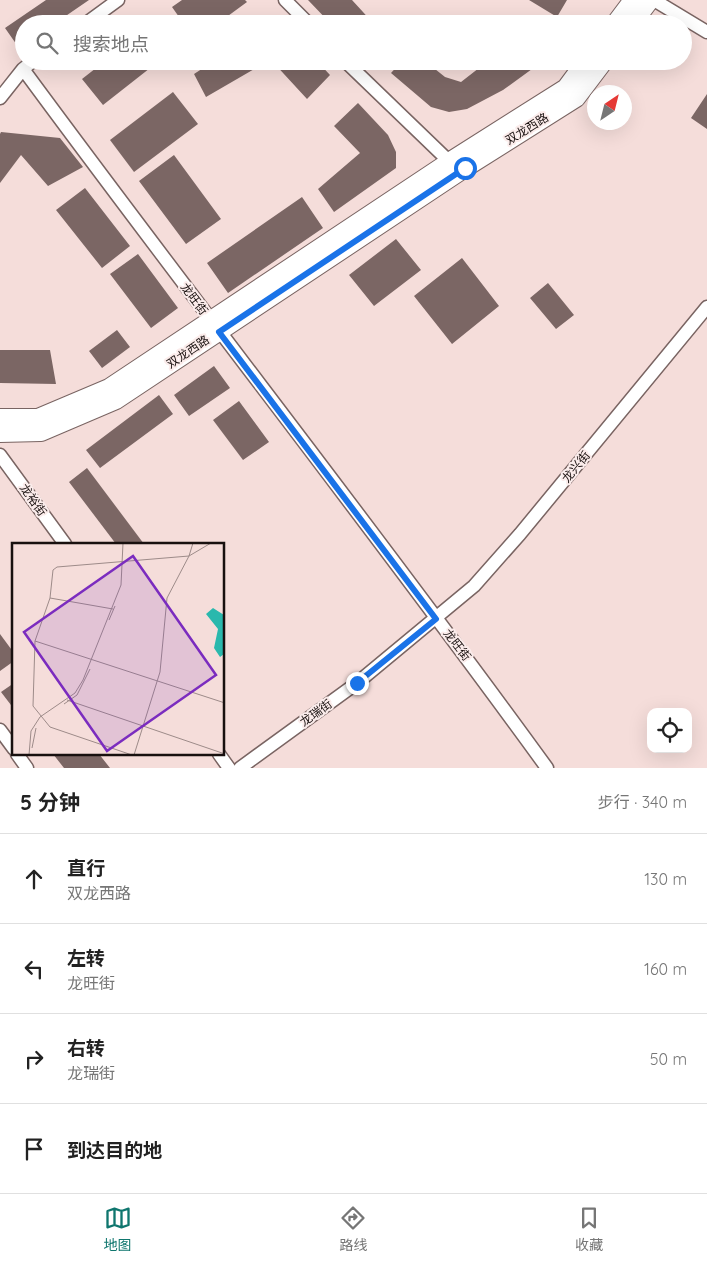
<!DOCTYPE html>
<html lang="zh">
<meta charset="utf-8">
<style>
:root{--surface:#fff;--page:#f2f2f2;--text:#222;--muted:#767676;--line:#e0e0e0;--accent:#0f766e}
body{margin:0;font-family:Quicksand,"Noto Sans SC",sans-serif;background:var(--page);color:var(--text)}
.controls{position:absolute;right:15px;bottom:15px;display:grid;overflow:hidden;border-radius:10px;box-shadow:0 5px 20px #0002}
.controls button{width:45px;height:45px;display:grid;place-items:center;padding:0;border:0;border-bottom:1px solid var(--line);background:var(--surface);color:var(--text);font:25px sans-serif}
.compass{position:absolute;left:587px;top:85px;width:45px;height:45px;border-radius:50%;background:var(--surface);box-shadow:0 5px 20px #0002;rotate:35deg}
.stop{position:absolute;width:15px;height:15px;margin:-11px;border:4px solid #1a73e8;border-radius:50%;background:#fff}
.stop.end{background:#1a73e8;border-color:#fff;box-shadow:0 1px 5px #0008}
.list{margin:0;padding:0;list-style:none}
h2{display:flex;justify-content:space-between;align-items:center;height:65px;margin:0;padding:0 20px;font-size:21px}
h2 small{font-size:16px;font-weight:400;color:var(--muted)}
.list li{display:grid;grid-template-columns:32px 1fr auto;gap:15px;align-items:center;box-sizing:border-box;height:90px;padding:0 20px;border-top:1px solid var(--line)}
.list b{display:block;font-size:19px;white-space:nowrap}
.list p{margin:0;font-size:16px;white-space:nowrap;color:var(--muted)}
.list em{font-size:16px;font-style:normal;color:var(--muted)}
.icon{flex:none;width:28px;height:28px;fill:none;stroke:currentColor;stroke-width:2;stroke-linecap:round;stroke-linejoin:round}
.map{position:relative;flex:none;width:707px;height:768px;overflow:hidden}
.search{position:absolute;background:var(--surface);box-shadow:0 5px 20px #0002;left:15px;right:15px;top:15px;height:55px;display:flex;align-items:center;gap:12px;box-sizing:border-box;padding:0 18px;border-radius:28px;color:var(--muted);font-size:19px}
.sheet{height:425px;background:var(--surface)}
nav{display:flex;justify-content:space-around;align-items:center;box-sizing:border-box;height:70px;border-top:1px solid var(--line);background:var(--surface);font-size:14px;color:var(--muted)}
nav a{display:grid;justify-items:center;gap:2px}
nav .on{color:var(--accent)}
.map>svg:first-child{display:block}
.building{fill:#7b6664}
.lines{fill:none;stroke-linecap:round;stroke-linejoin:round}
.street-casing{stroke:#796462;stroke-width:15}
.secondary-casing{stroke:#796462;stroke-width:20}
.street{stroke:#fff;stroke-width:12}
.secondary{stroke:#fff;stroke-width:18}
.route{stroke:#1a73e8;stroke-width:6}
.labels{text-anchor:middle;stroke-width:4;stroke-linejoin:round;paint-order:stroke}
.street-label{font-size:12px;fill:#18100f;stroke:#fbeceb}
.inset-road{fill:none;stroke:#9d8b89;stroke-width:1}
.view{fill:#7b2cbf;fill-opacity:0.15;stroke:#7b2cbf;stroke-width:2.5}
.inset-edge{fill:none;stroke:#18100f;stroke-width:2.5}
</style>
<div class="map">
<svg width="707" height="768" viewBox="0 0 707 768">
<rect width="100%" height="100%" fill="#f5ddda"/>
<path class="building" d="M46 0H89L54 24H24V45L19 48 5 28Z
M182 0H245L247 2 217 24H184L172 7Z
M308 0H352L374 24H331Z
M529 0H567L557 17Z
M162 17 167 24H153Z
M105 61H159L103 105 82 79Z
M214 61H268L206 97 194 74Z
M272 61H317L330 75 307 99Z
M402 61H425L445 77 461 82 488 61H543L503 90 467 109 449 112 431 107 391 73Z
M173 92 198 124 134 172 110 140Z
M707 94V129L691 118Z
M358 103 388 135 396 152V168L334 212 318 189 360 153 334 126Z
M1 132 60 138 83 167 48 186 21 155 0 183V134Z
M174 155 221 219 186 244 139 181Z
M85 188 130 246 102 268 56 210Z
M302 197 323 228 228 293 207 263Z
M396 239 421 270 374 306 349 275Z
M138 254 178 308 151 328 110 274Z
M462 258 499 306 452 344 414 296Z
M548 283 574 315 556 329 530 298Z
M117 330 130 347 102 368 89 351Z
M0 350H50L56 384 0 383Z
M214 366 230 388 189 416 174 395Z
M159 395 173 414 100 468 86 450Z
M239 401 269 442 243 460 213 420Z
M87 468 144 544H116L69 482Z
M0 634 14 653V661L0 671Z
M14 683V709L1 692Z
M53 754H99L110 768H64Z"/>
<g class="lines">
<g class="street-casing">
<path id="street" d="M285 0 309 24
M654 0 707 32
M85 24 118 0
M345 61 455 167
M23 69C195 303 376 532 547 768
M0 98 23 69 33 61
M0 455 65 544
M0 730 14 749
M17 754 27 768
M219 754 229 768
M240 768 357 683 474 586 520 534 707 307"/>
</g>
<g class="secondary-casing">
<path id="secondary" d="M615 24 633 0
M632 24 650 0
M0 418H38L109 388 449 162 566 88 586 61
M0 433 41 432 116 400 465 168 576 98 604 61"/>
</g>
<use href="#street" class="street"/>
<use href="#secondary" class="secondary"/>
</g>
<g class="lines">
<path class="route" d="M357 683 436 619 219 332 465 168"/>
</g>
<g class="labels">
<g class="street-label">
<text transform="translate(527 129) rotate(-32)" y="4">双龙西路</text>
<text transform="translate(194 299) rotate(53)" y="4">龙旺街</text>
<text transform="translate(188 352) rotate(-34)" y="4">双龙西路</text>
<text transform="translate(576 467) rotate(-51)" y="4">龙兴街</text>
<text transform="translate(33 500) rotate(54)" y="4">龙裕街</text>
<text transform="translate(457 645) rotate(52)" y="4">龙旺街</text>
<text transform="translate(316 713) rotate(-36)" y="4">龙瑞街</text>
</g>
</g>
<g transform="translate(12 543)">
<rect width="212" height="212" fill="#f5ddda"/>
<path d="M201 65 212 72V111L208 114 202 105 206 86 194 71Z" fill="#2ab8ad"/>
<path class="inset-road" d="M38 55 101 66M97 77 103 63M23 98 213 160M55 157 213 211M52 161 65 152 78 126M20 205 24 185M17 212 19 188 28 174 63 150 71 137 109 42 111 0M120 212 38 184 21 163 23 98 38 55 41 27 45 24 177 13 181 0M122 212 148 129 155 55 177 13 199 0"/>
<path class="view" d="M121 13 204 132 95 208 12 89Z"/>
<rect width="212" height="212" class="inset-edge"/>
</g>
</svg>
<div class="controls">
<button><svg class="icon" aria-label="locate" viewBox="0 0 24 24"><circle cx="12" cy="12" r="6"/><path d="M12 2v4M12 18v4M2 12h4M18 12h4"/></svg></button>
</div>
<svg class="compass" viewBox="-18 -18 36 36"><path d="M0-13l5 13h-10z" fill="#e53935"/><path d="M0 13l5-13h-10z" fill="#767676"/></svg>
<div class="stop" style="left:465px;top:168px"></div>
<div class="stop end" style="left:357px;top:683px"></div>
<div class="search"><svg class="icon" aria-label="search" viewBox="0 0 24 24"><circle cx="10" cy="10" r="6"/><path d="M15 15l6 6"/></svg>搜索地点</div>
</div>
<section class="sheet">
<h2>5 分钟<small>步行 · 340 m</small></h2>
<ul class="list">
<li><svg class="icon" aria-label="ahead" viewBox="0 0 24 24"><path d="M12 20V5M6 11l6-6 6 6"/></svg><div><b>直行</b><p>双龙西路</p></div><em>130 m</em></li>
<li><svg class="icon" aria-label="left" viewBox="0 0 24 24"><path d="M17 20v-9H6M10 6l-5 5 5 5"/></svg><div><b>左转</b><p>龙旺街</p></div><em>160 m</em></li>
<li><svg class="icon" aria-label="right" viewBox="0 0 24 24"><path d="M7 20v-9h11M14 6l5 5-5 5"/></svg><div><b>右转</b><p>龙瑞街</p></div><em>50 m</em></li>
<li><svg class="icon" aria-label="arrive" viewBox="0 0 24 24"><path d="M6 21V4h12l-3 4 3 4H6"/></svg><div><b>到达目的地</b></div></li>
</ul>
</section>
<nav>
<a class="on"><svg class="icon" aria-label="map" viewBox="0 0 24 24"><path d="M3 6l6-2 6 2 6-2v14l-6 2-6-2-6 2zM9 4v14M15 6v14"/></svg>地图</a>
<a><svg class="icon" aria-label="directions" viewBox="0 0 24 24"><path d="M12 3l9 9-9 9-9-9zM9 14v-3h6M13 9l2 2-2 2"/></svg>路线</a>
<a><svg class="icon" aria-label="saved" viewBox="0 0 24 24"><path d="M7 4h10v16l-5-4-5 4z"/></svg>收藏</a>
</nav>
